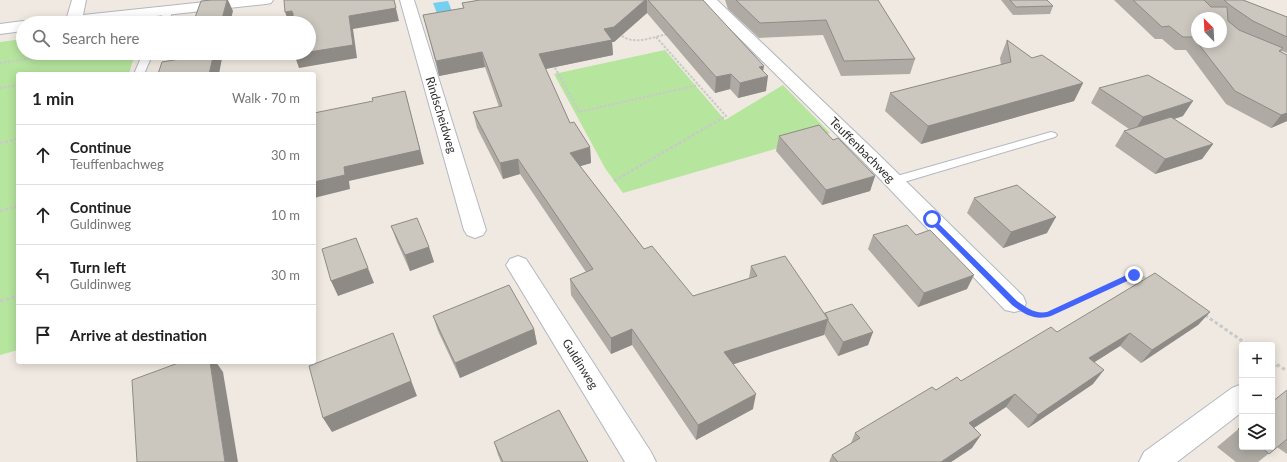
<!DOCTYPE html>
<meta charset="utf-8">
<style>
:root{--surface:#fff;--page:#f2f2f2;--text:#222;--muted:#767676;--line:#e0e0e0}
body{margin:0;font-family:Lato,sans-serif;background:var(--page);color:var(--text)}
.controls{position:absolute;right:12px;bottom:12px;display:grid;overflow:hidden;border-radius:4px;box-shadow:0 2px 10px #0003}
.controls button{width:36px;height:36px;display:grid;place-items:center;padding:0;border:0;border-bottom:1px solid var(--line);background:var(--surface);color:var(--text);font:20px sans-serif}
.compass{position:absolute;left:1191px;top:12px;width:36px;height:36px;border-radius:50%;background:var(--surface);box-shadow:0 2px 10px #0003;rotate:336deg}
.stop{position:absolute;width:12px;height:12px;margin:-9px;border:3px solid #4264fb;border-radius:50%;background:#fff}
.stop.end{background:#4264fb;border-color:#fff;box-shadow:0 1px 4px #0008}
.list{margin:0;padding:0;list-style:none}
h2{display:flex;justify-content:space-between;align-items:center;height:52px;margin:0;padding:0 16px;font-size:17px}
h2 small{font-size:13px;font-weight:400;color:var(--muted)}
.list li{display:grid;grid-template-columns:26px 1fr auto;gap:12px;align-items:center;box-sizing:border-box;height:60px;padding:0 16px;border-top:1px solid var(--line)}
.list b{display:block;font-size:15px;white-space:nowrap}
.list p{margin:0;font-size:13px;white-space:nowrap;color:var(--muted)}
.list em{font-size:13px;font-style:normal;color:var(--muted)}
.icon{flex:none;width:22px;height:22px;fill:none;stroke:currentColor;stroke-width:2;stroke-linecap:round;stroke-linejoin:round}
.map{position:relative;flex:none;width:1287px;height:462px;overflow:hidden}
.search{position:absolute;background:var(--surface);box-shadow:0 2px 10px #0003;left:16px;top:16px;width:300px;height:44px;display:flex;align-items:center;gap:10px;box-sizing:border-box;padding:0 14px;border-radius:22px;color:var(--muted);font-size:15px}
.panel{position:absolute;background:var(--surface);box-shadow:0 2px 10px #0003;left:16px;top:72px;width:300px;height:292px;border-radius:4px}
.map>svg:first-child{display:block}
.green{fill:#b6e59e}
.water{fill:#75cff0}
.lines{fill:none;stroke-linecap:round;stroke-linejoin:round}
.lane-casing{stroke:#b4b7c1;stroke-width:2}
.street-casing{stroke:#b4b7c1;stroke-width:2}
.path-far2{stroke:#c9c9c9;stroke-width:2;stroke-dasharray:2.5 1.5;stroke-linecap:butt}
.path-far1{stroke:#c9c9c9;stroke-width:2.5;stroke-dasharray:3 2;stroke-linecap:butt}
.path{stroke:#c9c9c9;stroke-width:3;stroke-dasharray:3.5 2.5;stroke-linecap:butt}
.lane{fill:#fff;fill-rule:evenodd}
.street{fill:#fff;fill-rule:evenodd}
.wall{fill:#afaba4}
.shaded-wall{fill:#8e8b86}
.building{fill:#cbc7bf;stroke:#8e8b86;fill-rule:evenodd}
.route{fill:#4264fb}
.labels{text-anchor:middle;stroke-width:4;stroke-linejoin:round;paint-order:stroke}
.street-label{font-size:12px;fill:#2e2e2e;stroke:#fff}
</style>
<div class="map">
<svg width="1287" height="462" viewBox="0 0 1287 462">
<rect width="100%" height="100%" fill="#efe9e1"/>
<path class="green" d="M23 39V53H138L132 63 129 74H18V350L0 355V42Z
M665 50 725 120 783 85 830 133 623 193 605 168 554 74Z"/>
<path class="water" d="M448 1 453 14 438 16 433 3Z"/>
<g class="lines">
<g class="lane-casing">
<path id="lane" d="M169 7 173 10 168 23H158L165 10Z
M143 53H153L144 74H134Z
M1051 132 1055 133 1057 135 1055 137 894 185 890 184 888 181 890 178Z"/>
</g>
<g class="street-casing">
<path id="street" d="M72 0H86L83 15 224 0H273L271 3 266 4 93 23H42L45 20 67 17Z
M400 0H414L486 230 483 235 475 238 467 235 464 230Z
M701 0H717L875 151 1023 296 1026 303 1023 310 1014 312 1005 310 861 159Z
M23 21 29 23H23V31L0 34V24Z
M518 256 526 259 651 452 656 462H625L506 265 510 259Z
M1242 384V412L1177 462H1139L1144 452 1232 388Z"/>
</g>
<path class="path-far2" d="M619 33C631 47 652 37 668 34
M656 37 726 116 717 121
M0 63 58 54
M553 64 579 112 698 85
M0 88 18 85"/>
<path class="path-far1" d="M0 143 18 139
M614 181 719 120
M0 211 18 206"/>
<path class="path" d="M0 301 18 296
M1205 315 1248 345
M1037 316 1048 314 1134 275 1149 279
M1272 361 1287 371
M1272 371 1278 365"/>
<use href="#lane" class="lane"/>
<use href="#street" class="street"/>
</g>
<path class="wall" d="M479 0H703L763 71 766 91 738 98 730 89 715 93 647 13 614 42H612L613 55 545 69 570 123 590 147 591 163 580 166 644 249 693 296 749 278 751 266 825 313 873 332 868 345 838 356 824 334 733 364 753 409 696 440 632 345 611 354 571 295 570 279 586 272 520 174 503 179 477 128 473 112 499 107 485 67 439 76 423 15 463 8 462 3Z
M725 0H878L915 59 910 74 841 76 823 35 759 38 728 9Z
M1001 0H1047L1053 6 1050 14 1013 15Z
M1114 0H1243L1287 17V53L1282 51 1281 52 1287 55V121L1271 128 1226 104 1186 50H1175L1162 39H1155Z
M1007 40 1032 58 1083 83 1074 101 921 144 885 111 890 93 1001 65 1000 58Z
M1099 88 1183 116 1174 119 1213 144 1202 159 1155 174 1115 146 1124 131 1129 129 1091 103Z
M779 136 833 140 875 176 870 191 822 205 776 151Z
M974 198 1047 233 1003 248 967 213Z
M391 226 429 247 434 262 410 271 397 242Z
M873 235 967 289 918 307 868 249Z
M1210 312 1198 325 1141 363 1120 346 1094 362 1093 384 1028 428 1006 407 974 428 972 448 951 462H829L832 455 851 443 855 433 936 390 961 381 1057 332Z
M433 316 534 329 537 344 460 378 438 331Z
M1287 390V454L1277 447 1258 462H1236L1217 447 1242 426V447H1272Z
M494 442 588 462H501L498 455Z"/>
<path class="shaded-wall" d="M227 0H228L233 11 230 23H221Z
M394 0 399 21 353 29 357 58 299 68 294 54 302 53H309V52L349 16Z
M645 0H647V13L614 42H612L613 55 541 70 539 54Z
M292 11 293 13 297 23H289L285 12Z
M482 52 485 67 439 76 436 61Z
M214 53H223L219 74H209Z
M764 66 762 78 768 76 766 91 738 98 740 83 759 67Z
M731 74 730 89 715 93 716 77Z
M1083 83 1074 101 921 144 928 126Z
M405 91 424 164 349 181 350 189 314 198V182Z
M1193 101 1183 116 1134 132 1143 117Z
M1287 113V121L1271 128 1281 115Z
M1213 144 1202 159 1155 174 1165 159Z
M590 147 591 163 571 169 570 153Z
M518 159 520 174 503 179 500 163Z
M875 176 870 191 822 205 826 190Z
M1056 217 1047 233 1003 248 1011 232Z
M356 238 374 283 338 296 331 281Z
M429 247 434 262 410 271 405 255Z
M974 275 967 289 918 307 924 293Z
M1210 312 1198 325 1141 363 1152 350Z
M828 319 824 335 722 368 724 352Z
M534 329 537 344 460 378 455 363Z
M632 329V345L611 354V338Z
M873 332 868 345 838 356 843 342Z
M393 333 417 396 332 432 323 418Z
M1130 333 1120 346 1079 372 1089 358Z
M210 362H216L223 372 238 462H225Z
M1104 370 1093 384 1028 428 1038 415Z
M756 394 753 409 696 440 698 425Z
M1015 394 1006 407 961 436 969 423Z
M981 435 972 448 951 462H941Z"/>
<path class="building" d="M212 0H227L221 23H193L201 1Z
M284 0H394L396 8 349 16 353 45 309 52V23H293V13H292V11L285 12Z
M480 0H645L614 27 604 29 612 40 539 54 570 123 574 122 590 147 570 153 644 249 652 246 693 296 757 276 751 266 785 256 828 319 724 352 756 394 698 425 632 329 611 338 570 279 593 269 518 159 500 163 473 112 502 106 482 52 436 61 423 15 464 8 462 3Z
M648 0H703L764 66 759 67 768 76 740 83 731 74 716 77Z
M736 0H878L915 59 844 61 826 20 760 23Z
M1010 0H1047L1053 6 1016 7Z
M1133 0H1204L1211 7H1227L1228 21 1239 30 1283 48 1279 51 1287 55V113L1281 115 1235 91 1193 37H1183L1169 26 1162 27ZM1197 18H1221V42H1197Z
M1224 0H1243L1287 17V37L1253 21 1231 6Z
M1007 40 1032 58 1042 55 1083 83 928 126 890 93 1011 62Z
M182 53H214L209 74H158L162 62 180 59Z
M294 53H302L294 54Z
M1148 75 1193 101 1143 117 1099 88Z
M405 91 420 150 344 167 345 175 314 182V113L373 101 372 98Z
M1171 117 1213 144 1165 159 1124 131Z
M819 125 833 140 838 138 875 176 826 190 779 136Z
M1017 185 1056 217 1011 232 974 198Z
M417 218 429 247 405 255 391 226Z
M907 225 916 235 930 230 974 275 924 293 873 235Z
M356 238 368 268 331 281 322 249Z
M1155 273 1210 312 1152 350 1130 333 1089 358 1104 370 1038 415 1015 394 969 423 981 435 941 462H838L832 455 860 438 855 433 932 387 936 390 957 377 961 381 1051 327 1057 332Z
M509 285 534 329 455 363 433 316Z
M852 304 873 332 843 342 828 321V319L825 313Z
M393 333 411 381 323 418 309 366Z
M181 362H210L225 462H137L132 380Z
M1287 390V439L1269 454 1261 447H1272V402Z
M559 410 588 462H503L494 442Z
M1242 426V433L1238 429Z"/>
<path class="route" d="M932 217 1017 301C1027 308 1035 314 1047 312L1131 273 1134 272 1137 275 1136 277 1051 316C1035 321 1024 314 1012 305L929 221V218Z"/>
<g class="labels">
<g class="street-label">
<text transform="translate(441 115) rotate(73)" y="4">Rindscheidweg</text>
<text transform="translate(862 150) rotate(45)" y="4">Teuffenbachweg</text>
<text transform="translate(580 364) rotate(58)" y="4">Guldinweg</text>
</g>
</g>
</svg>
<div class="controls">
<button>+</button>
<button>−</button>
<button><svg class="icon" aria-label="layers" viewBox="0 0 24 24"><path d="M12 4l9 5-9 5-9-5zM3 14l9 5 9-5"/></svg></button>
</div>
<svg class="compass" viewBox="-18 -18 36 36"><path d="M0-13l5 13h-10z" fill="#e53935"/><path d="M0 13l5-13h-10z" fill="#767676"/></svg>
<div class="stop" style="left:932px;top:219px"></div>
<div class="stop end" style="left:1134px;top:275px"></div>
<div class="search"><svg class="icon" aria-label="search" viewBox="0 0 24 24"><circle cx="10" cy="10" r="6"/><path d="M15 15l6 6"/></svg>Search here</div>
<section class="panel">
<h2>1 min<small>Walk · 70 m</small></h2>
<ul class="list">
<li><svg class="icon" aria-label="ahead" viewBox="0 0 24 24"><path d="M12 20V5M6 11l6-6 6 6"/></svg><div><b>Continue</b><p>Teuffenbachweg</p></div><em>30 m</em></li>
<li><svg class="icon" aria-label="ahead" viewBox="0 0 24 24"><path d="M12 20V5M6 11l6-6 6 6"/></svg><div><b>Continue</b><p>Guldinweg</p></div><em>10 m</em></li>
<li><svg class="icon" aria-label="left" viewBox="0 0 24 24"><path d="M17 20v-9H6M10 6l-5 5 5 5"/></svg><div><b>Turn left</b><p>Guldinweg</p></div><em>30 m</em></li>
<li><svg class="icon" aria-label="arrive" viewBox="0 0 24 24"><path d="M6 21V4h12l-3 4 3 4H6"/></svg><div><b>Arrive at destination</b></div></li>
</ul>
</section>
</div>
